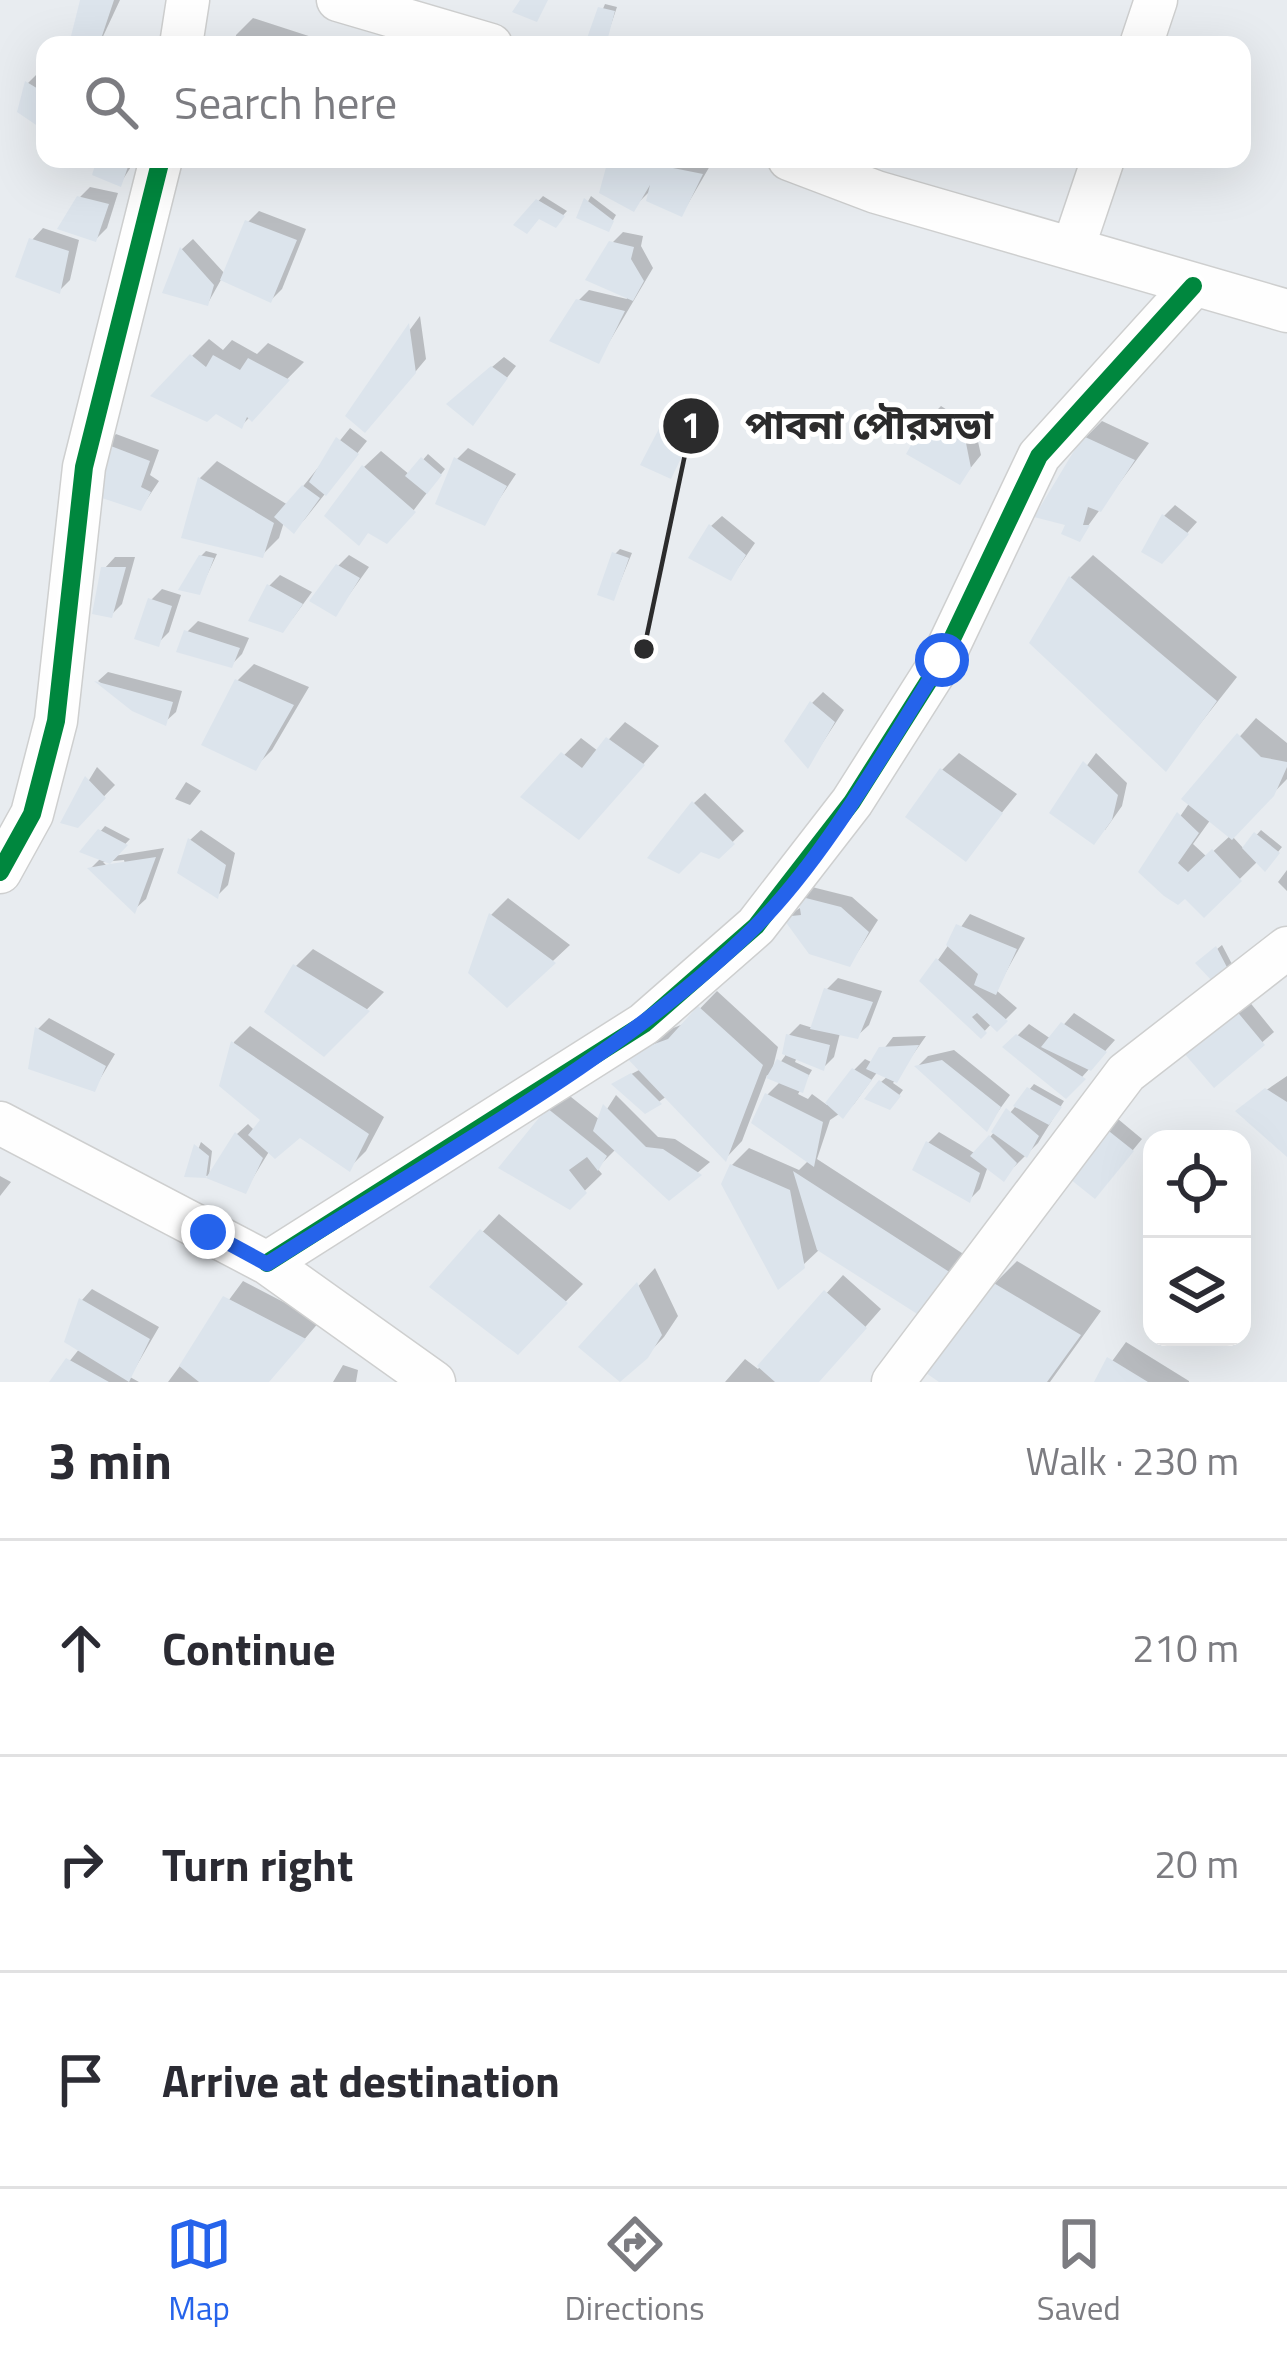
<!DOCTYPE html>
<meta charset="utf-8">
<style>
:root{--surface:#fff;--page:#f7f7f7;--text:#2b2b33;--muted:#7c7c81;--line:#e1e1e2;--accent:#2563eb}
body{margin:0;font-family:"Titillium Web","Noto Sans Bengali",sans-serif;background:var(--page);color:var(--text)}
.controls{position:absolute;right:36px;bottom:36px;display:grid;overflow:hidden;border-radius:24px;box-shadow:0 12px 48px #0002}
.controls button{width:108px;height:108px;display:grid;place-items:center;padding:0;border:0;border-bottom:3px solid var(--line);background:var(--surface);color:var(--text);font:60px sans-serif}
.stop{position:absolute;width:36px;height:36px;margin:-27px;border:9px solid #2563eb;border-radius:50%;background:#fff}
.stop.end{background:#2563eb;border-color:#fff;box-shadow:0 3px 12px #0008}
.list{margin:0;padding:0;list-style:none}
h2{display:flex;justify-content:space-between;align-items:center;height:156px;margin:0;padding:0 48px;font-size:51px}
h2 small{font-size:39px;font-weight:400;color:var(--muted)}
.list li{display:grid;grid-template-columns:78px 1fr auto;gap:36px;align-items:center;box-sizing:border-box;height:216px;padding:0 48px;border-top:3px solid var(--line)}
.list b{display:block;font-size:45px;white-space:nowrap}
.list em{font-size:39px;font-style:normal;color:var(--muted)}
.icon{flex:none;width:66px;height:66px;fill:none;stroke:currentColor;stroke-width:2;stroke-linecap:round;stroke-linejoin:round}
.map{position:relative;flex:none;width:1287px;height:1382px;overflow:hidden}
.search{position:absolute;background:var(--surface);box-shadow:0 12px 48px #0002;left:36px;right:36px;top:36px;height:132px;display:flex;align-items:center;gap:30px;box-sizing:border-box;padding:0 42px;border-radius:24px;color:var(--muted);font-size:45px}
.sheet{height:804px;background:var(--surface)}
nav{display:flex;justify-content:space-around;align-items:center;box-sizing:border-box;height:168px;border-top:3px solid var(--line);background:var(--surface);font-size:33px;color:var(--muted)}
nav a{display:grid;justify-items:center;gap:6px}
nav .on{color:var(--accent)}
.map>svg:first-child{display:block}
.built{fill:#e8ecf0;fill-rule:evenodd}
.shadow{fill:#0003;fill-rule:evenodd}
.building{fill:#dce4ec}
.lines{fill:none;stroke-linecap:round;stroke-linejoin:round}
.minor-casing{stroke:#cecfcf;stroke-width:45}
.minor{stroke:#fefefe;stroke-width:42}
.cycleway-casing{stroke:#fff;stroke-width:26}
.cycleway{stroke:#00873e;stroke-width:18}
.route{stroke:#2563eb;stroke-width:15}
.leader{fill:none;stroke:#2b2b2c;stroke-width:4.5}
.callout-dot{fill:#2b2b2c;stroke:#fff;stroke-width:4.5}
.mark-label{font-size:36px;text-anchor:middle;font-weight:bold;fill:#fff}
.callout-label{font-size:39px;text-anchor:middle;font-weight:bold;fill:#2b2b2c;stroke:#fff;stroke-width:10;stroke-linejoin:round;paint-order:stroke}
</style>
<div class="map">
<svg width="1287" height="1382" viewBox="0 0 1287 1382">
<rect width="100%" height="100%" fill="#f8f9f9"/>
<path class="built" d="M0 0H1287V1382H0ZM45 45H1242V159H45ZM1152 1139H1242V1337H1152Z"/>
<path class="shadow" d="M83 0H120L99 45 73 42Z
M605 4 617 7 604 45 590 39Z
M253 18 321 40 320 45H235L236 35Z
M39 72 45 76V127L20 111 28 83Z
M101 159H136L120 184 96 174Z
M613 159H714L682 214 651 190 633 208Z
M90 187 118 193 107 228 96 239 79 198Z
M543 196 567 211 555 224 539 215 517 224Z
M591 196 616 215 608 229 580 216Z
M259 211 306 229 282 289 271 300 222 278 208 303 166 291 182 249 193 239 226 275 248 222Z
M43 228 79 240 70 280 60 290 32 240Z
M623 232 643 236 641 246 653 268 598 361 578 301 589 290 627 299 612 243Z
M420 316 426 359 390 402 356 403Z
M209 339 223 350 232 340 257 354 268 343 304 362 242 425 192 356Z
M504 357 516 366 473 422 461 393Z
M941 406 975 428 981 455 960 481 930 417Z
M679 407 703 417 670 475 668 418Z
M1102 421 1149 443 1079 538 1085 438Z
M350 428 367 441 305 519 294 530 284 522 279 538 262 555 184 536 200 478 217 461 288 505Z
M116 434 159 450 150 475 159 481 141 508 105 445Z
M468 448 516 474 484 522 457 459Z
M381 451 410 475 428 454 445 469 404 523 364 467Z
M1175 505 1197 522 1173 549 1164 516Z
M722 516 755 543 731 578 711 526Z
M620 549 632 553 614 597 615 554Z
M206 551 217 554 199 592 201 556Z
M349 555 369 567 336 613 338 566Z
M1093 555 1237 677 1166 767 1033 643 1071 577Z
M115 557H135L122 604 111 615 104 569Z
M280 575 312 592 293 618 269 586Z
M162 589 181 595 169 632 158 643 151 600Z
M198 621 249 638 242 654 231 665 187 632Z
M254 664 309 687 272 750 255 767 237 681Z
M108 672 182 691 176 712 165 722 134 708 98 681Z
M823 692 844 710 808 765 812 703Z
M1256 718 1287 743V779L1232 836 1244 849 1261 830 1282 847 1265 868 1258 861 1204 914 1185 896 1142 872 1190 802 1186 798ZM1211 819 1231 835 1207 857 1193 844Z
M625 722 659 746 595 819 524 796 581 738 598 751Z
M959 753 1017 794 965 858 942 770Z
M1096 753 1127 783 1122 806 1105 830 1053 813Z
M97 767 115 785 77 824 64 821Z
M186 782 201 791 190 805 175 799Z
M705 793 744 831 718 856 700 849 694 803Z
M105 826 130 839 114 856 164 848 146 899 135 909 91 868 101 858 84 851ZM124 860 125 864 109 868 103 862Z
M201 830 235 853 228 885 218 895 190 840Z
M1287 870V891L1278 882Z
M812 887 852 897 878 920 850 964 786 917 803 906 801 897Z
M508 898 570 945 507 1004 491 915Z
M970 914 1025 938 996 990 1017 1008 997 1028 992 1023 981 1035 938 960Z
M1222 945 1233 966 1228 971 1200 963Z
M313 949 384 992 324 1053 296 966Z
M838 978 882 991 869 1025 857 1036 840 1033 834 1057 823 1068 797 1057 795 1062 812 1070 798 1094 808 1099 812 1094 827 1105 854 1070 865 1059 873 1063 893 1037 926 1036 893 1083 903 1090 894 1102 881 1082 888 1076 878 1071 854 1104 830 1120 817 1159 965 1255 939 1296 820 1249 803 1265 732 1165 749 1148 799 1170 809 1160 767 1095 781 1081 767 1075 742 1141 726 1158 667 1096 646 1111 620 1080 641 1069 645 1039 686 1023 717 991 778 1047 771 1075 785 1056 789 1035 800 1024 813 1028 827 989Z
M1248 1000 1274 1032 1214 1084 1187 1053Z
M1074 1013 1115 1040 1066 1095 1006 1047 1029 1024 1051 1039Z
M49 1018 115 1054 94 1089 31 1067 38 1029Z
M250 1026 384 1117 366 1151 349 1168 300 1134 270 1150 245 1191 210 1177 237 1134 248 1124 255 1131 264 1119 223 1085 234 1042Z
M954 1050 1010 1095 986 1128 918 1066 928 1056Z
M1287 1076V1151L1250 1101Z
M1034 1084 1064 1101 1038 1143 1014 1167 988 1166 980 1189 969 1200 928 1143 939 1132 976 1154Z
M566 1093 600 1120 616 1095 658 1137 675 1139 710 1162 669 1197 617 1148 597 1168 602 1174 569 1206 549 1110Z
M1118 1119 1142 1139 1105 1184 1107 1130Z
M201 1142 212 1151 209 1176 188 1175Z
M0 1176 11 1182 0 1196Z
M499 1214 583 1284 517 1351 433 1286Z
M1017 1261 1101 1311 1050 1382H944L994 1284Z
M655 1268 678 1316 664 1337 646 1356 582 1347Z
M843 1275 881 1309 817 1382H725L745 1359 758 1369Z
M243 1281 320 1321 268 1382H168Z
M92 1289 159 1327 130 1377 139 1382H53L80 1348 82 1300Z
M1126 1342 1189 1381V1382H1097Z
M343 1365 358 1370 356 1382H333Z"/>
<path class="building" d="M80 0H114L99 45 69 44Z
M520 0H548L537 22 512 12Z
M598 7 615 11 606 45 586 41Z
M25 81 45 93V131L17 112Z
M97 159 130 161 121 187 92 175Z
M628 159 703 174 682 217 646 201 650 185 634 212 599 193 608 160 618 167Z
M77 196 109 204 96 242 57 229Z
M584 198 614 221 609 232 576 218Z
M536 199 565 216 556 228 539 219 527 234 513 225Z
M245 220 297 240 271 303 220 280Z
M29 238 69 251 60 294 15 277Z
M609 241 634 247 631 259 644 281 633 301 585 280Z
M180 247 214 285 208 306 162 293Z
M576 299 625 311 599 364 549 341Z
M409 323 416 373 365 433 345 416Z
M190 354 206 367 213 355 240 370 248 358 290 380 252 422 247 417 242 429 216 414 207 422 150 396Z
M491 366 508 378 473 426 446 404Z
M928 415 965 438 971 468 960 485 906 454Z
M665 417 695 429 671 479 640 465Z
M1083 436 1135 460 1101 512 1088 507 1083 525H1090L1080 542 1061 534 1065 525 1034 517Z
M336 437 359 454 326 496 309 482Z
M103 443 150 461 141 487 151 492 141 511 87 493Z
M421 457 442 475 427 494 405 476Z
M454 457 507 486 485 526 435 504Z
M362 465 416 512 387 544 368 533 359 546 324 516Z
M198 477 274 523 263 558 181 538Z
M302 485 320 498 294 534 274 517Z
M1162 514 1189 534 1162 564 1141 552Z
M709 524 746 555 731 581 688 558Z
M612 552 629 558 614 601 597 595Z
M199 555 214 558 200 595 178 590Z
M336 564 360 578 336 617 309 601Z
M101 567H126L112 618 92 614Z
M1069 576 1217 701 1166 772 1029 643Z
M267 584 303 604 283 633 248 621Z
M148 598 172 606 159 647 134 639Z
M184 630 240 648 232 668 176 652Z
M235 679 294 705 256 771 201 745Z
M94 681 173 702 166 726 132 711Z
M810 701 835 722 808 769 784 741Z
M1237 733 1261 757 1287 762V767L1274 796 1232 840 1181 799Z
M606 737 645 765 579 840 520 797 561 752 582 768Z
M1083 761 1118 795 1112 820 1094 845 1049 813Z
M940 768 1003 813 966 862 905 817Z
M85 776 106 798 78 828 60 823Z
M692 801 735 844 719 859 701 852 679 874 647 858Z
M1177 812 1199 833 1178 863 1188 872 1212 849 1242 881 1204 918 1185 899 1178 905 1164 896 1138 872Z
M98 829 128 845 110 864 79 852Z
M1254 832 1280 853 1265 872 1242 848Z
M188 838 226 865 218 899 177 873Z
M156 857 135 914 87 868 110 864Z
M798 896 841 907 869 932 850 967 809 954 782 917 801 915Z
M489 913 556 963 507 1008 468 973Z
M956 924 1017 949 996 995 974 985 978 974 946 945Z
M1216 946 1230 973 1214 983 1195 963Z
M936 958 1008 1021 997 1032 977 1013 972 1017 987 1033 981 1039 919 981Z
M293 964 370 1011 324 1057 264 1012Z
M824 988 873 1002 858 1039 810 1029Z
M698 1006 763 1065 726 1162 624 1055 668 1039Z
M1235 1009 1265 1045 1214 1088 1183 1052Z
M1061 1022 1107 1052 1091 1071 1041 1047Z
M35 1027 106 1066 95 1092 28 1069Z
M786 1034 830 1045 824 1071 782 1054Z
M1016 1034 1086 1079 1066 1099 1002 1047Z
M231 1041 369 1134 350 1172 300 1138 275 1159 248 1135 260 1120 219 1086Z
M919 1045 897 1083 866 1069 879 1047Z
M777 1059 809 1075 803 1093 766 1078Z
M942 1060 1001 1107 987 1132 914 1066Z
M852 1068 872 1080 843 1119 825 1103Z
M631 1073 662 1104 645 1114 611 1084Z
M879 1080 901 1096 890 1110 864 1099Z
M1027 1087 1062 1107 1049 1125 1013 1106Z
M1265 1088 1287 1102V1157L1235 1111Z
M765 1093 823 1122 814 1167 751 1123Z
M603 1104 646 1147 663 1149 702 1175 669 1201 593 1131Z
M547 1108 607 1156 598 1171 587 1157 569 1170 587 1193 570 1210 498 1168Z
M1006 1108 1039 1136 1027 1158 991 1132Z
M1105 1128 1134 1151 1095 1199 1065 1175Z
M235 1132 263 1158 246 1194 206 1178Z
M989 1135 1017 1163 1004 1182 970 1156Z
M926 1141 980 1173 970 1203 912 1170Z
M194 1144 209 1156 206 1178 184 1177Z
M730 1164 790 1190 805 1268 778 1290 721 1184Z
M793 1171 951 1273 922 1317 817 1250Z
M480 1229 568 1303 518 1355 429 1287Z
M637 1282 662 1335 648 1358 620 1382 578 1347Z
M992 1282 1081 1335 1047 1382H939L926 1373Z
M824 1290 867 1328 819 1382H775L757 1366Z
M223 1296 306 1339 269 1382H199L179 1366Z
M79 1298 150 1339 129 1382 64 1342Z
M1107 1357 1148 1382H1094Z
M66 1358 109 1382H49Z"/>
<g class="lines">
<g class="minor-casing">
<path id="minor" d="M338 0 491 45
M181 45 188 0
M1141 45 1156 0
M789 159 876 192 1287 311
M1073 248 1103 159
M0 872 32 814 56 721 84 467 161 159
M0 1123 267 1263 434 1382
M267 1263 644 1024 756 926 852 802 942 660 1039 456 1193 286
M893 1382 1126 1073 1287 948"/>
</g>
<use href="#minor" class="minor"/>
<g class="cycleway-casing">
<path id="cycleway" d="M0 872 32 814 56 721 84 467 161 159
M267 1263 644 1024 756 926 852 802 942 660 1039 456 1193 286"/>
</g>
<use href="#cycleway" class="cycleway"/>
</g>
<g class="lines">
<path class="route" d="M208 1232 267 1264C425 1163 621 1059 754 928 826 857 887 746 942 660"/>
</g>
<path class="leader" d="M644 649L691 426"/>
<g class="callout-dot">
<circle cx="644" cy="649" r="12"/>
<circle cx="691" cy="426" r="30"/>
</g>
<g class="mark-label">
<text x="691" y="438">1</text>
</g>
<g class="callout-label">
<text x="869" y="439">পাবনা পৌরসভা</text>
</g>
</svg>
<div class="controls">
<button><svg class="icon" aria-label="locate" viewBox="0 0 24 24"><circle cx="12" cy="12" r="6"/><path d="M12 2v4M12 18v4M2 12h4M18 12h4"/></svg></button>
<button><svg class="icon" aria-label="layers" viewBox="0 0 24 24"><path d="M12 4l9 5-9 5-9-5zM3 14l9 5 9-5"/></svg></button>
</div>
<div class="stop" style="left:942px;top:660px"></div>
<div class="stop end" style="left:208px;top:1232px"></div>
<div class="search"><svg class="icon" aria-label="search" viewBox="0 0 24 24"><circle cx="10" cy="10" r="6"/><path d="M15 15l6 6"/></svg>Search here</div>
</div>
<section class="sheet">
<h2>3 min<small>Walk · 230 m</small></h2>
<ul class="list">
<li><svg class="icon" aria-label="ahead" viewBox="0 0 24 24"><path d="M12 20V5M6 11l6-6 6 6"/></svg><div><b>Continue</b></div><em>210 m</em></li>
<li><svg class="icon" aria-label="right" viewBox="0 0 24 24"><path d="M7 20v-9h11M14 6l5 5-5 5"/></svg><div><b>Turn right</b></div><em>20 m</em></li>
<li><svg class="icon" aria-label="arrive" viewBox="0 0 24 24"><path d="M6 21V4h12l-3 4 3 4H6"/></svg><div><b>Arrive at destination</b></div></li>
</ul>
</section>
<nav>
<a class="on"><svg class="icon" aria-label="map" viewBox="0 0 24 24"><path d="M3 6l6-2 6 2 6-2v14l-6 2-6-2-6 2zM9 4v14M15 6v14"/></svg>Map</a>
<a><svg class="icon" aria-label="directions" viewBox="0 0 24 24"><path d="M12 3l9 9-9 9-9-9zM9 14v-3h6M13 9l2 2-2 2"/></svg>Directions</a>
<a><svg class="icon" aria-label="saved" viewBox="0 0 24 24"><path d="M7 4h10v16l-5-4-5 4z"/></svg>Saved</a>
</nav>
